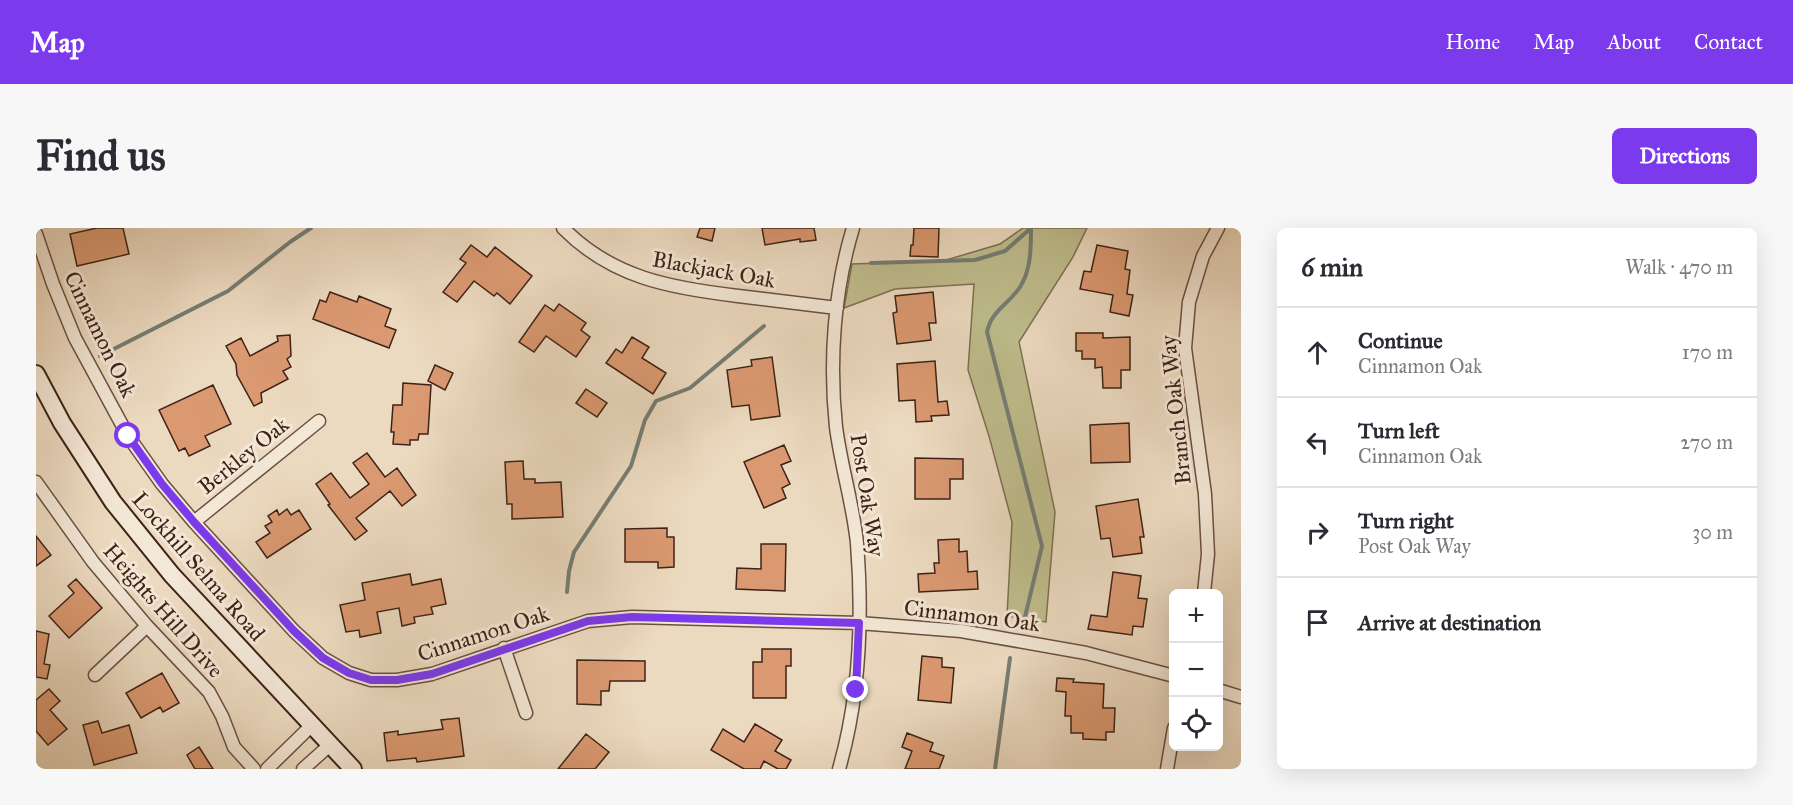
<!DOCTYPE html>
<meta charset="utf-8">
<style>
:root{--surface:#fff;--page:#f7f7f7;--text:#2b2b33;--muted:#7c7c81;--line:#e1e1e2;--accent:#7c3aed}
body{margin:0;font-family:"IM FELL Great Primer",serif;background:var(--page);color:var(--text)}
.controls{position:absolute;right:18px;bottom:18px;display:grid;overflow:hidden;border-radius:9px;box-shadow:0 6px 24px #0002}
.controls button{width:54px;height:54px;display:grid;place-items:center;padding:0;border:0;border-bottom:2px solid var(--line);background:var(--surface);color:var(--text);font:30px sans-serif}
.stop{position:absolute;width:18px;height:18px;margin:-14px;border:4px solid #7c3aed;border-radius:50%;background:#fff}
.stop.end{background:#7c3aed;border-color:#fff;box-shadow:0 2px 6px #0008}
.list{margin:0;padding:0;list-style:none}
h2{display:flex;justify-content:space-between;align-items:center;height:78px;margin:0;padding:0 24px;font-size:26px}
h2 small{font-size:20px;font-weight:400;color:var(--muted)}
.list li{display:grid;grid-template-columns:39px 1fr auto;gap:18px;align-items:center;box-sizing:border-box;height:90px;padding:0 24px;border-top:2px solid var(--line)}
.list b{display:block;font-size:22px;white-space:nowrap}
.list p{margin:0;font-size:20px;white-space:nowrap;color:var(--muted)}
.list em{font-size:20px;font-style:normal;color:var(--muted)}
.icon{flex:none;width:33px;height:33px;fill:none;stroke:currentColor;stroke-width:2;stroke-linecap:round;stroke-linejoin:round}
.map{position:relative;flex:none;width:1205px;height:541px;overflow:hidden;border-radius:9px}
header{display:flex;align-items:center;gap:36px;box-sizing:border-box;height:84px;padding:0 30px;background:var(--accent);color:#fff}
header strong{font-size:28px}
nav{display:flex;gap:33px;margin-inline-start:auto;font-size:21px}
.intro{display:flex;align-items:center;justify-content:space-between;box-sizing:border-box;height:144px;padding:0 36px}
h1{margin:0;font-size:42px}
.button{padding:15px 27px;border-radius:9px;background:var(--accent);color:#fff;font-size:21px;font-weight:700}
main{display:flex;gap:36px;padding:0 36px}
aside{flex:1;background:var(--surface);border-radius:9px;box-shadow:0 6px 24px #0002}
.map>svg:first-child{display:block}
.green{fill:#bfbd8d;stroke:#7e7052;stroke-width:1.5}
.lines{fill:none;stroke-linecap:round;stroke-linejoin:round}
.stream{stroke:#757e74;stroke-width:4}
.building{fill:#db9971;stroke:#3e2217;stroke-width:1.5}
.minor-casing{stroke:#6a5041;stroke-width:15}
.secondary-casing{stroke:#3e2217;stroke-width:20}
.minor{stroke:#f3e7d6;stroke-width:12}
.secondary{stroke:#f3e7d6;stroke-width:16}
.route{stroke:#7c3aed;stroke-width:8}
.labels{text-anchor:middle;stroke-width:6;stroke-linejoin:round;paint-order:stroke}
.street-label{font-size:22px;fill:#3e2217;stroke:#f3e7d6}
</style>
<header>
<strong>Map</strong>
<nav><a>Home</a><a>Map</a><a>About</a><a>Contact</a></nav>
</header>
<div class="intro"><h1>Find us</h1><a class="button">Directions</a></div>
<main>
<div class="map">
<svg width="1205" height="541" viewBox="0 0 1205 541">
<rect width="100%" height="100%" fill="#ecdac0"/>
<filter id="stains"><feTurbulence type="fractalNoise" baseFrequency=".00333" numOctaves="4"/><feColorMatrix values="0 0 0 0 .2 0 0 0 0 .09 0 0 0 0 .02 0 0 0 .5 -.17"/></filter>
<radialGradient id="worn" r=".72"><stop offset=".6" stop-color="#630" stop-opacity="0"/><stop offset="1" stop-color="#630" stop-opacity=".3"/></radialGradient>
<path class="green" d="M987 0H1051L1037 29 983 114 1019 284 1010 394 971 388 976 294 953 208 932 142 938 56 859 61 808 80 816 36 907 33 964 16Z"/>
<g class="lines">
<path class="stream" d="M835 35 939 32 969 23 995 0
M64 128 192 63 254 14 275 0
M531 364 533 343 538 324 595 238 609 192 620 173 654 160 728 98
M989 389 1006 318 951 104C955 83 973 76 984 59 995 42 995 20 995 1
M959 541 974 430"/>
</g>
<path class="building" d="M61 0H87L93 26 41 38 34 6Z
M664 0H679L676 13 661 9Z
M726 0H778L780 12 764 14V11L729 17Z
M878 0H903L902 29 874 28 875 17H877Z
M435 17 451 29 459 19 496 48 474 76 461 65 458 68 438 53 421 74 407 64 430 35 424 31Z
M1061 17 1092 23 1089 41 1094 42 1091 66 1097 67 1093 88 1074 84 1077 67 1044 61 1048 43 1055 44Z
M294 64 321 74 323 68 355 81 349 98 360 102 353 120 277 91 284 72 290 74Z
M897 64 900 95H893L895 112 861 116 857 85 861 84 859 68Z
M523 76 550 95 545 102 554 109 540 129 510 108 498 124 483 114 509 77 518 83Z
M1040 105H1067V110L1094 109V142H1085V160H1067L1066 139 1059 140V131H1046V123H1040Z
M254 107 255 128 251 131 255 139 247 143 252 151 225 165 226 174 218 178 201 147 200 136 190 118 205 110 214 128 242 113 241 108Z
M596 109 613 119 606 130 630 145 617 166 570 135 580 121 586 125Z
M736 129 744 188 715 192 713 177 696 179 691 142 716 138 715 132Z
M899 133 902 174 911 173 913 187 895 188 896 193 880 194 879 172 863 173 861 136Z
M399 137 417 145 409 162 392 153Z
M367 155 395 157 392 206H383L382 212H374V217L357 216 358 204H355L357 177H366Z
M177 157 195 196 169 208 174 218 153 228 149 220 143 223 123 182Z
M550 161 571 175 561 189 540 175Z
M1093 195 1094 234 1055 235 1054 197Z
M748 217 755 233 745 237 754 256 746 260 750 270 728 280 708 234Z
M331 225 349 249 361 240 380 267 366 278 354 263 320 290 331 303 319 312 292 277 294 276 280 256 295 245 314 270 333 256 317 235Z
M879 230 927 231V251H914V271H879Z
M487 233 488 251H499V255L525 254 527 289 476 291V276H471L469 234Z
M1102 271 1108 309H1104L1106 325 1077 329 1074 310 1065 311 1060 278Z
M251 281 255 287 263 282 275 301 231 330 220 314 234 305 229 298 236 294 232 288 241 282 243 287Z
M631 300V309H638V339L622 340V334H589V301Z
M0 308 15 327 0 338Z
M923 311V324L931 323 932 344 941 343 942 361 883 364 882 346 899 345 898 335H903L902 312Z
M725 316H750L749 363 700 361 701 340 725 341Z
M1077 344 1105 348 1102 370 1111 371 1107 399 1097 398 1096 407 1052 401 1055 387 1071 389Z
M374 346 376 357 405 351 410 376 395 379 397 386 378 389 379 395 366 398 363 380 341 384 345 405 324 409 323 402 310 404 304 377 329 372 326 355Z
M40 351 66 380 33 410 13 388 38 365 32 358Z
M0 403 13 406 8 436 14 437 11 451 0 449Z
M726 421H755V438H750V470H717V434H726Z
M886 428 906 430V439L918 440 915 475 882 472Z
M541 432 609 433V453H574L573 463H565V477L541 476Z
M126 445 143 475 127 484 124 479 105 490 90 465Z
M1021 450 1038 451 1037 454 1068 456 1067 480H1079L1078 504H1070V512L1047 511V505H1035V488H1029L1030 464 1020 463Z
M13 461 24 473 14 482 31 501 12 517 0 503V472Z
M423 490 428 528 381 534 380 530 351 533 348 505 362 503V507L407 501 405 492Z
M62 493 66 505 93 497 101 525 58 537 47 497Z
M719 496 746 512 739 523 755 532 750 541H742L728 533 724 541H708L675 522 687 501 708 514Z
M871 505 897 515 894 523 908 528 903 541H869L876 523 866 519Z
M550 506 573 524 559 541H522Z
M163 519 177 541H159L151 527Z"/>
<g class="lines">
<g class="minor-casing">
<path id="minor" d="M527 0C576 50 635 60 702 68 735 72 768 76 801 80
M0 6 17 56 39 110 92 208 126 256 158 294 258 403 287 430 313 445 335 452H361L396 446 552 393 596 389 823 395 925 403 1050 425 1138 448
M0 254 57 334 111 398 173 464 186 488 198 519 218 541
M158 294 283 193
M1168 365 1172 326 1169 266 1149 120 1153 74 1167 28 1182 0
M468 420 490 485
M59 447 111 398
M1182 462 1205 469
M231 541 276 497
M267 541 295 516
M803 541C824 468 827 391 821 315 817 276 805 238 800 199 793 133 798 63 817 0
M1131 541 1138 500"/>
</g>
<g class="secondary-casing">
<path id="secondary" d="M0 146 26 195 77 274 136 347 317 541"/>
</g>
<use href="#minor" class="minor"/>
<use href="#secondary" class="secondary"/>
</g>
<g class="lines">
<path class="route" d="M92 208 126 256 158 294 258 403 287 430 313 445 335 452H361L396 446 552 393 596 389 823 395 820 462"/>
</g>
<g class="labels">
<g class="street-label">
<text transform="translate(678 41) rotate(10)" y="8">Blackjack Oak</text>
<text transform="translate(65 106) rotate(64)" y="8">Cinnamon Oak</text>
<text transform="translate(1139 182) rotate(-96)" y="8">Branch Oak Way</text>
<text transform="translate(207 227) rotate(-39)" y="8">Berkley Oak</text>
<text transform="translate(832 267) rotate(81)" y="8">Post Oak Way</text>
<text transform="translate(163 338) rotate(49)" y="8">Lockhill Selma Road</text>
<text transform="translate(128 382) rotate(49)" y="8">Heights Hill Drive</text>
<text transform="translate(936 387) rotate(7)" y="8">Cinnamon Oak</text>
<text transform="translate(447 405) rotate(-18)" y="8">Cinnamon Oak</text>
</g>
</g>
<rect width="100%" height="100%" filter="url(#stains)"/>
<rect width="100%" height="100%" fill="url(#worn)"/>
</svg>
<div class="controls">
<button>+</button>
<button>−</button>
<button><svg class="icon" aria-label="locate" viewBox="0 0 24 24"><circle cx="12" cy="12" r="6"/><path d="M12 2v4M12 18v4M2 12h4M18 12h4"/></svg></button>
</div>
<div class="stop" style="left:92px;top:208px"></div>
<div class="stop end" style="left:820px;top:462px"></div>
</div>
<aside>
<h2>6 min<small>Walk · 470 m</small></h2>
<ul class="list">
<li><svg class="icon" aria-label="ahead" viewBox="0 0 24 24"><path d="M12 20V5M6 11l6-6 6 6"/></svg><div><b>Continue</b><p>Cinnamon Oak</p></div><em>170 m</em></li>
<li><svg class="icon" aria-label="left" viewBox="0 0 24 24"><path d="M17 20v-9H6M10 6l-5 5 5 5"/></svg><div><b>Turn left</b><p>Cinnamon Oak</p></div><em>270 m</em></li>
<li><svg class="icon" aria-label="right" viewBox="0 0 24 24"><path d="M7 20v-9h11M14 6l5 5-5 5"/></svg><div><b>Turn right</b><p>Post Oak Way</p></div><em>30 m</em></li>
<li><svg class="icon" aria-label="arrive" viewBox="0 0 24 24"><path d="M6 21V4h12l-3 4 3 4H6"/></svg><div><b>Arrive at destination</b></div></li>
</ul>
</aside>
</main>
